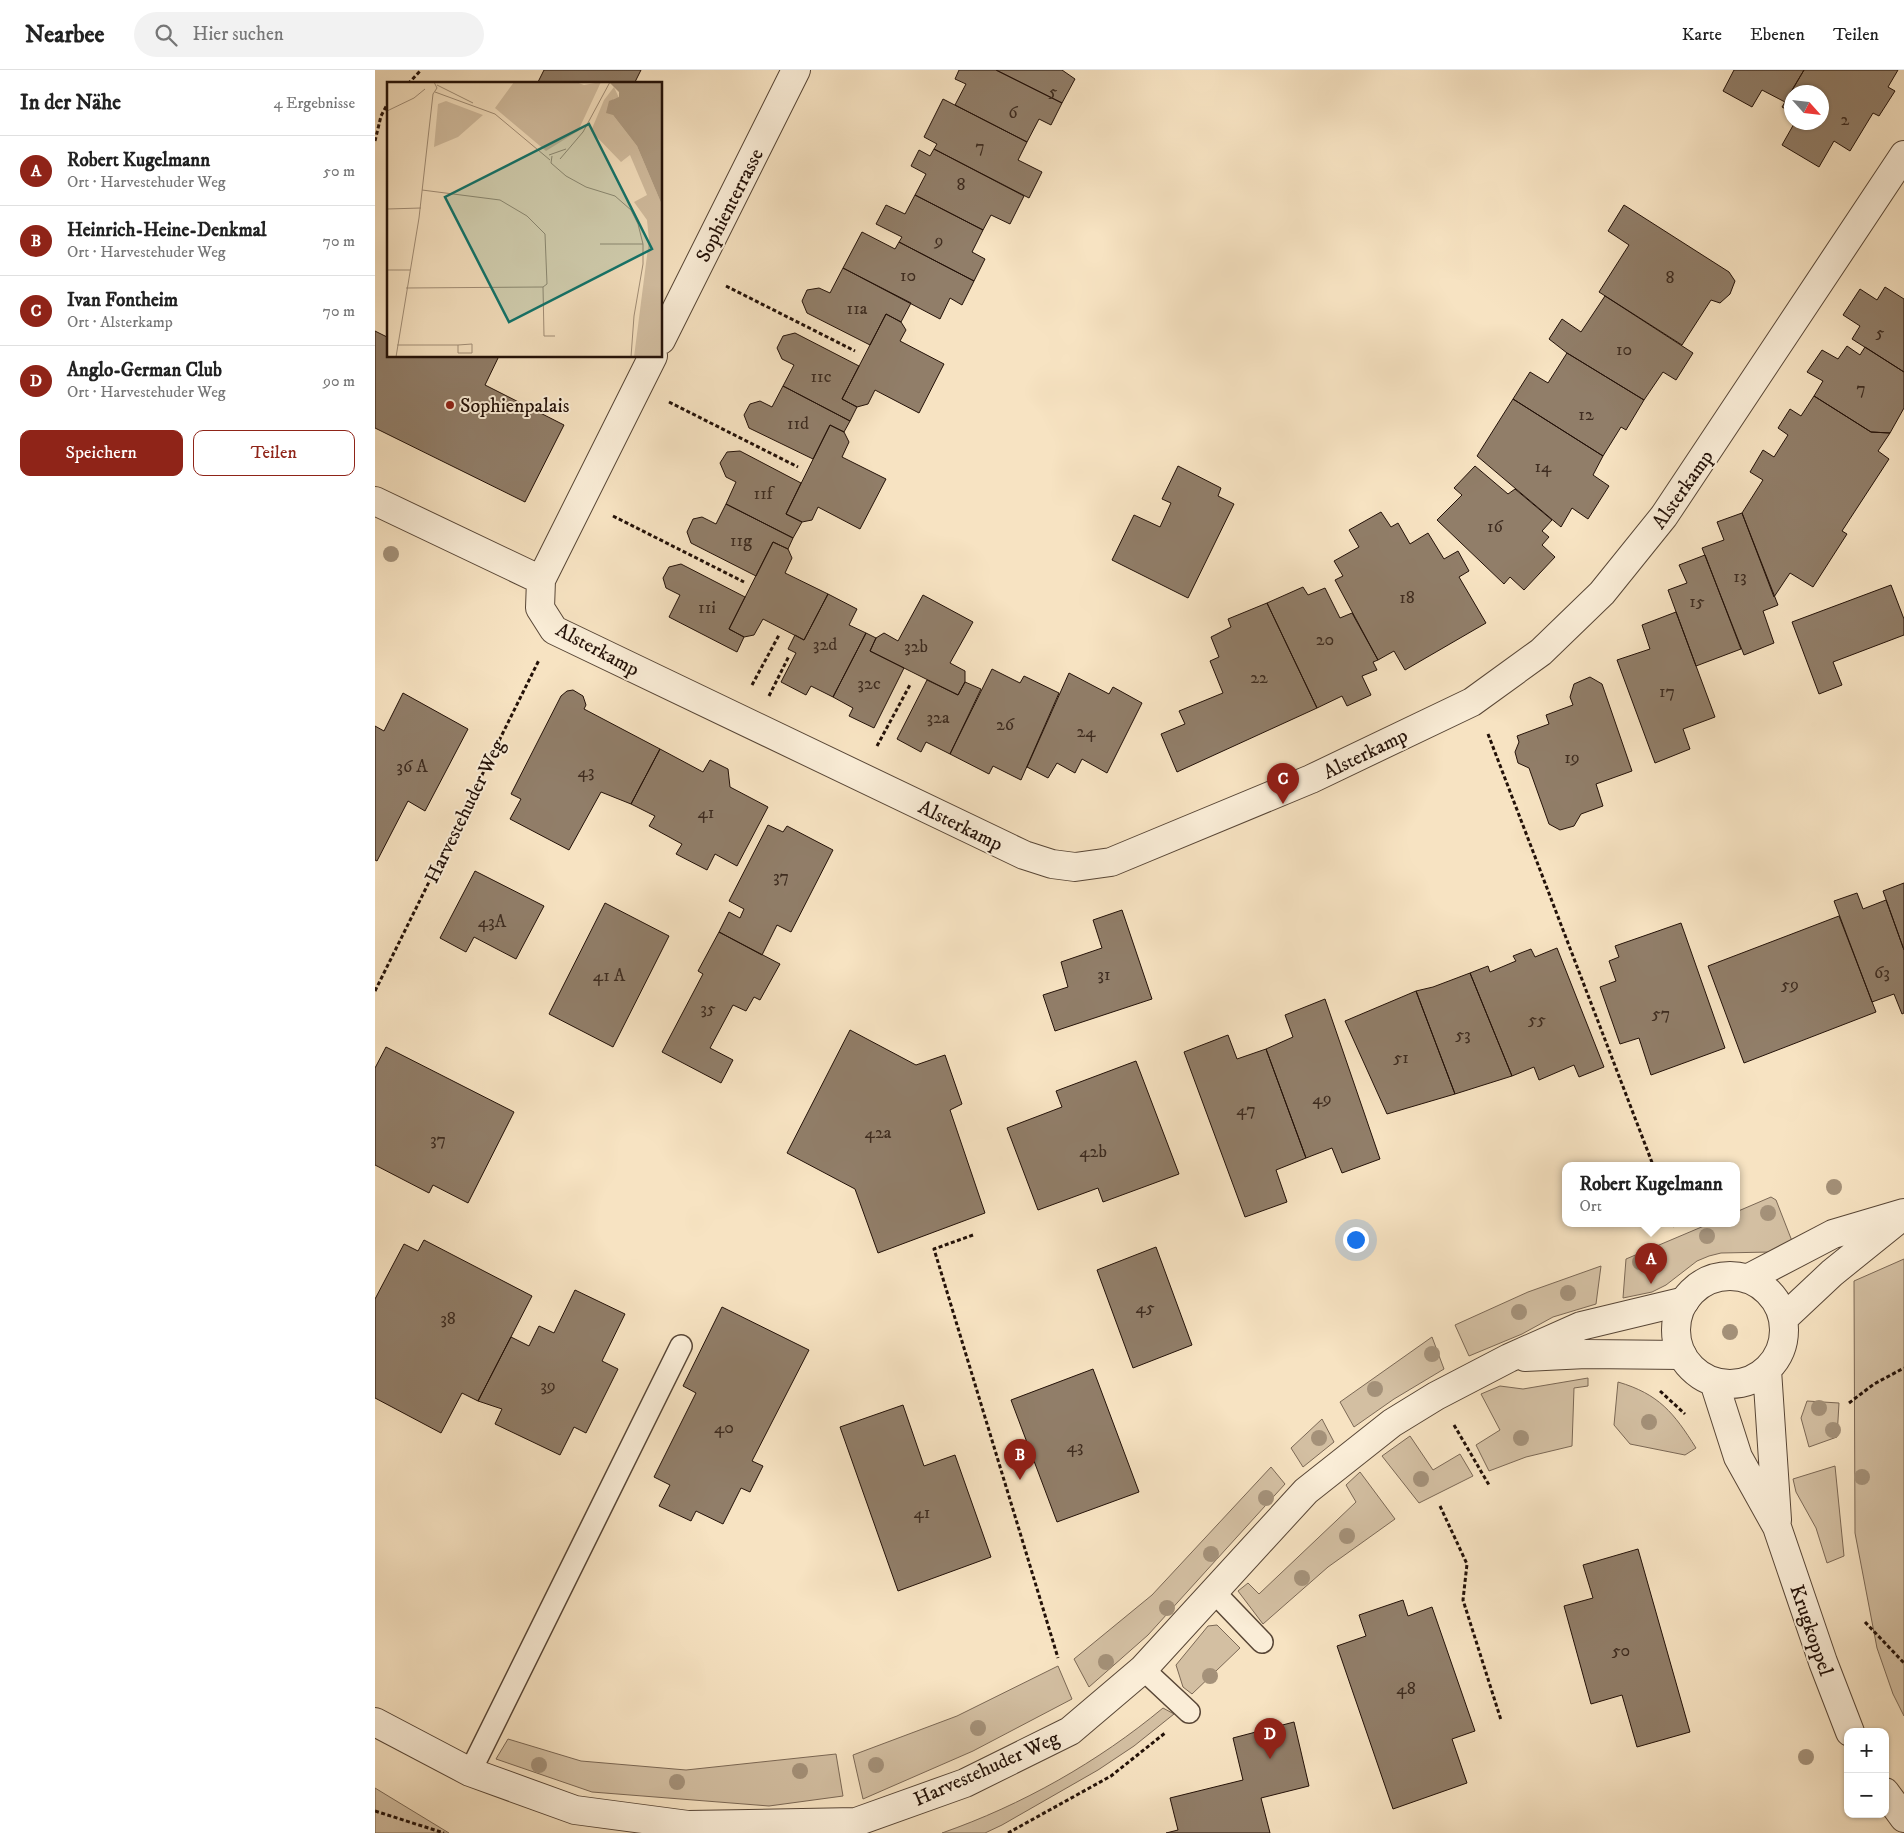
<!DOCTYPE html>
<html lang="de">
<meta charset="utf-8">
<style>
:root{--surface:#fff;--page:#f2f2f2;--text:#222;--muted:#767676;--line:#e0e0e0;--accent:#8f2418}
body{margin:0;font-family:"IM FELL DW Pica",serif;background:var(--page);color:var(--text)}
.controls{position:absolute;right:15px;bottom:15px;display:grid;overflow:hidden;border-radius:10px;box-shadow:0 1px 4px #0004}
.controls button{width:45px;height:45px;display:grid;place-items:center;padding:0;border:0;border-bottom:1px solid var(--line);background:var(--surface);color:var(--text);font:25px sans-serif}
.compass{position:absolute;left:1409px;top:15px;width:45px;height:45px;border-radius:50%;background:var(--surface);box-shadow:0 1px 4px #0004;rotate:117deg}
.you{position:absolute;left:980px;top:1169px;width:18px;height:18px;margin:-12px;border:4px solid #fff;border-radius:50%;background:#1a73e8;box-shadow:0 0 0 8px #1a73e833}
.badge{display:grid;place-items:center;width:32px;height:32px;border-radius:50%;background:var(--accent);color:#fff;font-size:16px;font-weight:700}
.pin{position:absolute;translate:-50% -41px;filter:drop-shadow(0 1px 2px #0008)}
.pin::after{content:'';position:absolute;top:26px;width:18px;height:15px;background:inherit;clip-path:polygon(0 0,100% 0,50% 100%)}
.popup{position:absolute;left:1187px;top:1092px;width:178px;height:65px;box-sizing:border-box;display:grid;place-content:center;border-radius:10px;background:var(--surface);filter:drop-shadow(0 1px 4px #0005);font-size:16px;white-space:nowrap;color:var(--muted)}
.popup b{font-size:19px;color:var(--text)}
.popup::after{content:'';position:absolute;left:50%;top:100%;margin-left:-10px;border:10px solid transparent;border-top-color:var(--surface)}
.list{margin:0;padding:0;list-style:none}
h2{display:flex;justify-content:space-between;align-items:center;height:65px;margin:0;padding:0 20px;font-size:21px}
h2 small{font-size:16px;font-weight:400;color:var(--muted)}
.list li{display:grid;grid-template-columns:32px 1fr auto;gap:15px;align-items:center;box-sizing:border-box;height:70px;padding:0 20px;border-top:1px solid var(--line)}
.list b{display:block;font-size:19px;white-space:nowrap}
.list p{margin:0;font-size:16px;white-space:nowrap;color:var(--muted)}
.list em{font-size:16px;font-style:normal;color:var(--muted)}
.actions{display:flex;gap:10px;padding:15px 20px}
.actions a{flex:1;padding:11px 0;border:1px solid var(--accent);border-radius:10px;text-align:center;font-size:18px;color:var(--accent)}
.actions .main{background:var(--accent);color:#fff}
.icon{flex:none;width:28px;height:28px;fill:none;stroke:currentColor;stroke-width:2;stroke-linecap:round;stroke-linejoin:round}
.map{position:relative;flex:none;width:1529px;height:1763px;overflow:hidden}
header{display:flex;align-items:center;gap:30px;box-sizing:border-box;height:70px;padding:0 25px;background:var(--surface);border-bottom:1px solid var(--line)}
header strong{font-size:24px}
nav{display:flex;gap:28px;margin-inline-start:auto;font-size:18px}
.search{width:350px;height:45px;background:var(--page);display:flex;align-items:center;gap:12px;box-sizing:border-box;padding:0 18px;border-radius:28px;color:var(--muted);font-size:19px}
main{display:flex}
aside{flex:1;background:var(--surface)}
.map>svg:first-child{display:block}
.green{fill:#d3bfa2;stroke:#7b6855}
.building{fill:#917e69;stroke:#231108}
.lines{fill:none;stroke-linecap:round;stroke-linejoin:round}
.service-casing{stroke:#584636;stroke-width:24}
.minor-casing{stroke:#584636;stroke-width:30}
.tertiary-casing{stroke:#584636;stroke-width:30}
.path{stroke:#231108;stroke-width:3;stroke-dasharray:4 2.5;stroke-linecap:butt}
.service{stroke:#faedd7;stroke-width:21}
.minor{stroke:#faedd7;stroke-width:28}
.tertiary{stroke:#faedd7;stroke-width:28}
.tree{fill:#a49179}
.poi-dot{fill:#8f2418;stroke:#faedd7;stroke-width:2}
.labels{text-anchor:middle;stroke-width:4;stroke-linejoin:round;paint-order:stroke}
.number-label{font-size:18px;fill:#3e2c20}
.street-label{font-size:20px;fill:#231108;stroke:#faedd7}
.poi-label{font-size:20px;fill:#231108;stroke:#faedd7;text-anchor:start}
.inset-river{fill:none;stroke:#af9c83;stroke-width:2.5}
.inset-road{fill:none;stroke:#a28f78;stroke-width:1}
.view{fill:#0f766e;fill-opacity:0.15;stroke:#0f766e;stroke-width:2.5}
.inset-edge{fill:none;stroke:#231108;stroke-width:2.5}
</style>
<header>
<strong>Nearbee</strong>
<div class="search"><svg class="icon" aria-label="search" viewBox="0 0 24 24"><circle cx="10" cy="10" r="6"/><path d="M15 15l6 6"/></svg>Hier suchen</div>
<nav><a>Karte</a><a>Ebenen</a><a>Teilen</a></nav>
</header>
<main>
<aside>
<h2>In der Nähe<small>4 Ergebnisse</small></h2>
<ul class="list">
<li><span class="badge">A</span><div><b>Robert Kugelmann</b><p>Ort · Harvestehuder Weg</p></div><em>50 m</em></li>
<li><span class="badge">B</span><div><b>Heinrich-Heine-Denkmal</b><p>Ort · Harvestehuder Weg</p></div><em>70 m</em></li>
<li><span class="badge">C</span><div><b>Ivan Fontheim</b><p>Ort · Alsterkamp</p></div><em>70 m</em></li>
<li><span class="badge">D</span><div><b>Anglo-German Club</b><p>Ort · Harvestehuder Weg</p></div><em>90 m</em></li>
</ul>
<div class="actions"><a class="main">Speichern</a><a>Teilen</a></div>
</aside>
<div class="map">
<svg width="1529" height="1763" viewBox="0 0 1529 1763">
<rect width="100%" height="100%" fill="#f7e3c2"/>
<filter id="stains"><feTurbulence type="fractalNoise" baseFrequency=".004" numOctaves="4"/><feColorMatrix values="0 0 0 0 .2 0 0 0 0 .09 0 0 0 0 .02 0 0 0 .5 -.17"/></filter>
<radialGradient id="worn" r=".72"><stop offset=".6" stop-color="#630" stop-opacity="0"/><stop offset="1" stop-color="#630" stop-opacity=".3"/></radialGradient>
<path class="green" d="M1396 1127 1401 1130 1417 1171 1396 1182 1346 1183 1334 1186 1322 1191 1291 1215 1277 1222 1248 1228 1251 1189 1336 1153H1361V1142Z
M1529 1189V1646L1518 1624 1502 1578 1480 1463 1479 1211Z
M1226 1196 1221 1234 1178 1247 1147 1264 1094 1286 1080 1255 1153 1222Z
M1057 1267 1069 1299 1019 1329 979 1357 965 1332Z
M1213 1308V1316L1199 1318 1197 1376 1151 1387 1114 1401 1101 1375 1125 1360 1106 1324 1125 1316 1148 1319Z
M1243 1312C1284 1324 1299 1343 1321 1378L1310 1385 1255 1374 1239 1355Z
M1432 1331 1464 1333 1462 1367 1434 1377 1426 1348Z
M947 1349 959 1372 928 1397 916 1378Z
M1035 1366 1058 1400 1085 1384 1098 1406 1044 1433 1007 1386Z
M1460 1396 1469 1486 1452 1493 1441 1458 1421 1422 1418 1409Z
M896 1397 910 1414 773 1565 714 1617 699 1589 777 1525Z
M985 1402 1020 1449 953 1497 888 1554 863 1521 873 1513 884 1524 981 1432 971 1415Z
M842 1555 865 1578 817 1624 808 1617 801 1595 833 1556Z
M683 1596 697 1629 598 1681 488 1729 478 1685 582 1646Z
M788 1638 799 1644 759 1676 723 1700 627 1755 610 1763H567C647 1735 723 1692 788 1638Z
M133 1669 206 1691 311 1700 461 1684 468 1726 394 1736 217 1722 121 1689Z
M0 1718 74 1763H0Z"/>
<path class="building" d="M169 0H266L259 14H162Z
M584 0H621L687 33 676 55 664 49 652 72 580 35 591 14 580 9Z
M621 0H687L700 9 687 33Z
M1359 0H1429L1410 32 1387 20 1377 37 1348 21Z
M1429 0H1523L1513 17 1520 21 1504 46 1498 43 1475 81 1459 71 1444 97 1407 75 1420 52H1446V22H1416V42L1407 37Z
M568 29 652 72 643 90 667 102 654 128 559 79 562 74 549 67Z
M559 79 649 126 635 154 616 145 608 160 540 125 551 104 536 96 544 80 555 86Z
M540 125 608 160 597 182 610 189 599 211 524 172 527 167 501 154 511 135 530 144Z
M1249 135 1354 202 1360 211 1355 224 1345 233 1336 230 1307 275 1224 222 1254 175 1233 161Z
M487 162 520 179 524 172 599 211 587 235 575 228 565 249 468 198Z
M468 198 536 233 526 252 511 244 495 275 432 243 427 231 432 220 444 218 455 223Z
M1510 217 1529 229V302L1477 269 1485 256 1468 245 1485 219 1502 230Z
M1230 226 1318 283 1301 310 1288 302 1269 330 1192 283 1174 269 1187 249 1206 262Z
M511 244 526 252 531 260 525 271 569 294 544 343 500 320 493 334 482 337 467 329Z
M0 261 14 268V286H124L110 315 189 355 150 432 0 358Z
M420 263 484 296 467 329 482 337 475 351 408 316 419 295 407 289 402 278 408 266Z
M1472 276 1485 285 1490 277 1529 302V338L1515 363 1496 362 1439 326 1448 311 1432 302 1447 280 1463 289Z
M1192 283 1269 330 1251 360 1246 357 1228 386 1138 329 1155 302 1173 313Z
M408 316 475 351 469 362 455 355 438 389 374 358 369 345 375 334 385 331 397 337Z
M1439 326 1496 362 1515 363 1503 381 1514 389 1467 461 1472 464 1438 517 1415 503 1399 527 1367 443 1388 410 1375 402 1388 380 1399 387 1413 365 1403 358 1415 339 1426 346Z
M1138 329 1228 386 1218 405 1234 416 1213 449 1197 438 1186 457 1102 386Z
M455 355 469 362 474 372 467 387 511 409 485 459 443 437 437 450 427 452 411 444Z
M365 381 426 413 411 444 427 452 418 468 351 434 361 412 351 407 345 393 352 382Z
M803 396 846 418 843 426 859 434 813 528 737 490 759 445 785 457 796 433 787 429Z
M1100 396 1133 424 1140 419 1177 450 1167 461 1174 467 1167 475 1180 487 1149 520 1135 507 1129 514 1062 450 1087 425 1079 418Z
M351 434 418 468 413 479 398 472 381 506 316 473 312 462 318 449 327 447 341 454Z
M1006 442 1016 457 1023 453 1035 474 1053 463 1069 489 1083 481 1094 501 1084 507 1111 553 1030 600 1019 581 1003 590 960 510 968 506 959 491 984 477 974 460Z
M1367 443 1403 535 1388 541 1399 573 1369 585 1327 478 1349 470 1342 452Z
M398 472 413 479 417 488 410 503 453 524 429 570 388 549 379 565 369 567 354 559Z
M1330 485 1366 579 1321 596 1293 520 1312 513 1304 495Z
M306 494 370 527 354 559 369 567 362 582 294 547 305 525 291 518 288 508 294 497Z
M1516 515 1529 549V565L1458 592 1467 615 1444 624 1417 552Z
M928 517 933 525 950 518 965 548 977 543 1003 590 998 592 1002 600 987 606 996 625 972 636 967 626 942 638 892 533Z
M453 524 482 539 474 555 491 563 458 627 436 616 431 625 406 612 421 583 413 579 420 565 429 570Z
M548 525 598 552 575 593 590 601V612L583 625 495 581 501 568 509 563 523 571Z
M892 533 942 638 802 702 786 664 810 654 804 641 848 623 835 591 844 587 836 567 856 557 853 549Z
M1301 542 1340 647 1308 659 1315 679 1280 693 1242 590 1275 579 1267 555Z
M491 563 501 568 495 581 529 598 499 658 474 646 478 638 458 627Z
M617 599 645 613 649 606 684 623 646 710 618 696 614 704 575 684Z
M694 603 734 624 738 617 767 633 732 703 707 689 700 703 682 693 673 708 652 697Z
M1215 607 1227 614 1257 701 1221 714 1228 736 1206 744 1199 756 1185 760 1174 754 1154 698 1143 693 1140 682 1144 672 1142 666 1174 654 1171 645 1198 635 1195 627 1199 614Z
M552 610 583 625 590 612 606 619 575 684 551 672 546 682 522 669Z
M198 620 208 626 211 635 209 639 285 679 256 734 226 722 194 780 135 749 146 729 136 724 186 626 192 621Z
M28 623 93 659 50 741 33 731 2 791 0 790V656L9 661Z
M285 679 328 702 335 690 353 699 355 717 393 737 362 796 340 784 332 800 301 784 307 774 274 756 280 746 256 734Z
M393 755 408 762 412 756 458 780 416 862 402 855 387 885 344 862 354 842 365 848 369 839 354 831Z
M100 801 169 836 141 889 99 867 91 882 65 868Z
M1529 813V880L1508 821Z
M1482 823 1488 839 1511 830 1529 880V943L1527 944 1519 924 1497 932 1459 831Z
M230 833 294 866 238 977 174 944Z
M747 840 777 929 680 961 668 925 693 917 686 892 727 878 718 850Z
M1464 846 1501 942 1369 993 1333 896Z
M1306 853 1350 978 1276 1005 1264 968 1245 974 1225 917 1241 911 1234 891 1244 887 1240 876Z
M344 862 405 894 385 930 379 927 371 941 358 935 335 978 358 990 346 1013 287 982 328 904 323 901Z
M1182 878 1229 997 1204 1007 1199 995 1164 1010 1159 997 1137 1006 1095 903 1113 896 1115 902 1141 891 1138 886 1156 879 1160 887Z
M1095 903 1137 1006 1080 1024 1041 921 1058 917Z
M1041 921 1080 1024 1012 1044 970 951Z
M950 929 1005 1089 967 1103 957 1078 931 1088 891 979 918 967 910 945Z
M475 960 541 995 570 985 587 1034 575 1040 610 1143 503 1183 480 1119 412 1083Z
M853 965 862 989 891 979 931 1088 901 1100 912 1132 870 1147 809 982Z
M11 977 139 1042 93 1133 58 1115 54 1123 0 1095V998Z
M761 991 804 1104 728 1132 723 1118 663 1140 632 1058 687 1037 681 1021Z
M49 1170 157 1226 103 1331 87 1323 66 1363 0 1328V1229L29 1174 43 1181Z
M781 1177 817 1275 758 1298 722 1200Z
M200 1220 250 1244 227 1291 243 1299 211 1363 199 1357 185 1385 120 1354 127 1339 103 1331 136 1267 154 1276 164 1256 179 1263Z
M347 1237 434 1280 377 1391 388 1396 375 1422 366 1418 348 1454 321 1441 316 1451 284 1436 295 1415 279 1407 321 1323 308 1316Z
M718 1299 764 1422 682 1452 636 1330Z
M528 1335 549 1396 580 1385 616 1487 523 1521 465 1357Z
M1263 1479 1315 1662 1262 1677 1247 1625 1216 1634 1189 1536 1218 1528 1208 1495Z
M1028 1530 1033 1546 1057 1537 1100 1661 1077 1669 1092 1713 1018 1739 962 1576 991 1566 984 1545Z
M919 1652 934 1716 886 1728 895 1763H791L803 1760 795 1728 868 1710 858 1668Z"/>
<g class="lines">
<g class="service-casing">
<path id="service" d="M840 1523 887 1572
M768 1599 814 1642
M95 1702 306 1276"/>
</g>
<g class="minor-casing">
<path id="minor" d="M286 270 421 0
M278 286 166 510 165 538 179 560 649 785 677 794 700 797 736 792 936 709 1097 632 1166 582 1227 523 1289 446 1529 85
M0 431 166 510
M1150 1287 1211 1284 1307 1285
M0 1652 95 1702 200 1740 313 1755 481 1752 590 1713 695 1661 768 1599 931 1421 1017 1353 1061 1326 1134 1288 1206 1256 1310 1231"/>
</g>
<g class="tertiary-casing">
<path id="tertiary" d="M1301 1260a54 54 0 1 1 108 0a54 54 0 1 1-108 0Z
M1372 1209 1458 1164 1529 1143
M1408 1249 1457 1203 1524 1149
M1392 1300 1402 1450
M1339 1312 1363 1387 1402 1457 1448 1592 1475 1662
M1510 1722 1529 1748"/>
</g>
<path class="path" d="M33 14 46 0
M0 71 6 46 14 31
M351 216 480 281
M294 332 423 397
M238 446 369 512
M377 615 404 565
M394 626 414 586
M1113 664 1278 1095
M502 676 536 613
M0 921 164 590
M1299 1153 1300 1157
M598 1165 559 1179 683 1588
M1285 1321 1310 1344
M1474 1333 1499 1314 1529 1298
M1079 1355 1114 1415
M1065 1436 1092 1494 1088 1530 1126 1650
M1490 1552 1529 1593
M0 1741 69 1763
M633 1763 736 1706 790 1663"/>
<use href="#service" class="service"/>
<use href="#minor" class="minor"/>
<use href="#tertiary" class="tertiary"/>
</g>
<g class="tree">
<circle cx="16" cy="484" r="8"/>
<circle cx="1459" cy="1117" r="8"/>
<circle cx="1393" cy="1143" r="8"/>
<circle cx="1332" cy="1166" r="8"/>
<circle cx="1265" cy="1192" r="8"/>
<circle cx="1193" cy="1223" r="8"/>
<circle cx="1144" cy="1242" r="8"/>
<circle cx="1355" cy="1262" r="8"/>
<circle cx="1057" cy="1284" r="8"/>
<circle cx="1000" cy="1319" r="8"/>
<circle cx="1444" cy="1338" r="8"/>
<circle cx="1274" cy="1352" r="8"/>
<circle cx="1458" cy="1360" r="8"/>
<circle cx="944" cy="1368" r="8"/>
<circle cx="1146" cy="1368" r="8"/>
<circle cx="1487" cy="1407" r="8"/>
<circle cx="1046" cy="1409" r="8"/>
<circle cx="891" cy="1428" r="8"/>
<circle cx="972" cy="1466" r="8"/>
<circle cx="836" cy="1484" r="8"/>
<circle cx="927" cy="1508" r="8"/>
<circle cx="792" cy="1538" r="8"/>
<circle cx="731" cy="1592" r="8"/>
<circle cx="835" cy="1606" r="8"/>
<circle cx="603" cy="1658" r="8"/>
<circle cx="1431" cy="1687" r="8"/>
<circle cx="164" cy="1695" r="8"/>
<circle cx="501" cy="1695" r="8"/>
<circle cx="425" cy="1701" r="8"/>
<circle cx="302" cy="1712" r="8"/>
</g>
<circle class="poi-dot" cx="75" cy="335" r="5"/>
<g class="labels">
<g class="number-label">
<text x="678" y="27">5</text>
<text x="638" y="48">6</text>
<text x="1470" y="55">2</text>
<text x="605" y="82">7</text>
<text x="586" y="120">8</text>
<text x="564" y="176">9</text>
<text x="533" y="211">10</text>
<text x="1295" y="213">8</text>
<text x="482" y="244">11a</text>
<text x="1505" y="268">5</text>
<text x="1249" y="285">10</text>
<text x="446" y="312">11c</text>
<text x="1486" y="324">7</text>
<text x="1211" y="350">12</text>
<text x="423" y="359">11d</text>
<text x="1168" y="402">14</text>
<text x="388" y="429">11f</text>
<text x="1120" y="462">16</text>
<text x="366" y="476">11g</text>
<text x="1365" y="512">13</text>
<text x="1032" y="533">18</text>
<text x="1322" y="537">15</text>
<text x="332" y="543">11i</text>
<text x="950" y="575">20</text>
<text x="450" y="580">32d</text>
<text x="541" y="582">32b</text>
<text x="884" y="613">22</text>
<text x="494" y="619">32c</text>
<text x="1292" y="627">17</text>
<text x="563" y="653">32a</text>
<text x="630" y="660">26</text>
<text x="711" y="667">24</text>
<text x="1197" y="693">19</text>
<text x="37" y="702">36 A</text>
<text x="211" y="707">43</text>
<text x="331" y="748">41</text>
<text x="406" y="812">37</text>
<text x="117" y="857">43A</text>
<text x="1507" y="908">63</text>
<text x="729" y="910">31</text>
<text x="234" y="911">41 A</text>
<text x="1415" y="920">59</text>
<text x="333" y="944">35</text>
<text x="1286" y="949">57</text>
<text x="1162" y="955">55</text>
<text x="1088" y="970">53</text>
<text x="1026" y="993">51</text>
<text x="947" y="1034">49</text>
<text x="871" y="1045">47</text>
<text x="503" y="1068">42a</text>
<text x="63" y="1075">37</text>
<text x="718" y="1087">42b</text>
<text x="770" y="1243">45</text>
<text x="73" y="1254">38</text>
<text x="173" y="1321">39</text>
<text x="349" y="1363">40</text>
<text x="700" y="1382">43</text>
<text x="547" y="1448">41</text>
<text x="1246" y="1586">50</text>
<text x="1031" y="1624">48</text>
</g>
<g class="street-label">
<text transform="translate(354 135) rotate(-63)" y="7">Sophienterrasse</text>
<text transform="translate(1307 419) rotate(-55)" y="7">Alsterkamp</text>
<text transform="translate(223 579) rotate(28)" y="7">Alsterkamp</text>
<text transform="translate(990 683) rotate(-26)" y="7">Alsterkamp</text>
<text transform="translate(89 741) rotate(-64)" y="7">Harvestehuder Weg</text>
<text transform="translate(586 755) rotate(26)" y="7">Alsterkamp</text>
<text transform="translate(1437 1560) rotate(71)" y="7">Krugkoppel</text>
<text transform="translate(611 1698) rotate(-24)" y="7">Harvestehuder Weg</text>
</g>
<g class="poi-label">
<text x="85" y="342">Sophienpalais</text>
</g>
</g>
<g transform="translate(12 12)">
<rect width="275" height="275" fill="#f7e3c2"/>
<path d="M127 0H189L197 3 214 0 191 49 159 69 108 26ZM227 5 232 16 226 17V33L250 64 275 123V275H247L262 158 260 138 247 120 260 113 243 73 234 80 204 49 217 18ZM59 19 96 33 71 55 47 65 51 22Z" fill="#d3bfa2"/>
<path d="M222 0H275V123L250 64 226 33 219 31 222 19 232 15V10Z" fill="#af9c83"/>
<path class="inset-river" d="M239 0 263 19 275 33M256 0 275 28"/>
<path class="inset-road" d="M50 3 86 21M48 10 108 32 163 78M0 29 27 16 38 7M162 73 179 67M165 74 164 81 179 94 199 105 228 114 244 128 251 142 256 162V182L247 234 244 275M173 77 196 50 223 0M35 108 113 118 140 134 158 152 160 202 156 205M0 127 34 126M213 162H256M0 188H23M156 205 157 254H168M19 206 156 205M10 263H71V271H85V262L71 263M9 275 32 136 46 12 50 6 47 0"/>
<path class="view" d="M202 42 265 167 122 240 58 115Z"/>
<rect width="275" height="275" class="inset-edge"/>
</g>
<rect width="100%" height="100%" filter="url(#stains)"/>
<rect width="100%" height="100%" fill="url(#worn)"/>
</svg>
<div class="controls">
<button>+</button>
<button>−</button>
</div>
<svg class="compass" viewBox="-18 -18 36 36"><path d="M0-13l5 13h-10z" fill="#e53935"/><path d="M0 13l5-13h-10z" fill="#767676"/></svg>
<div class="you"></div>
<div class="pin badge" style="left:1276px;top:1214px">A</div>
<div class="popup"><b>Robert Kugelmann</b>Ort</div>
<div class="pin badge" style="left:645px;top:1410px">B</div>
<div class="pin badge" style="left:908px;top:734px">C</div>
<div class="pin badge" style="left:895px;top:1689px">D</div>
</div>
</main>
